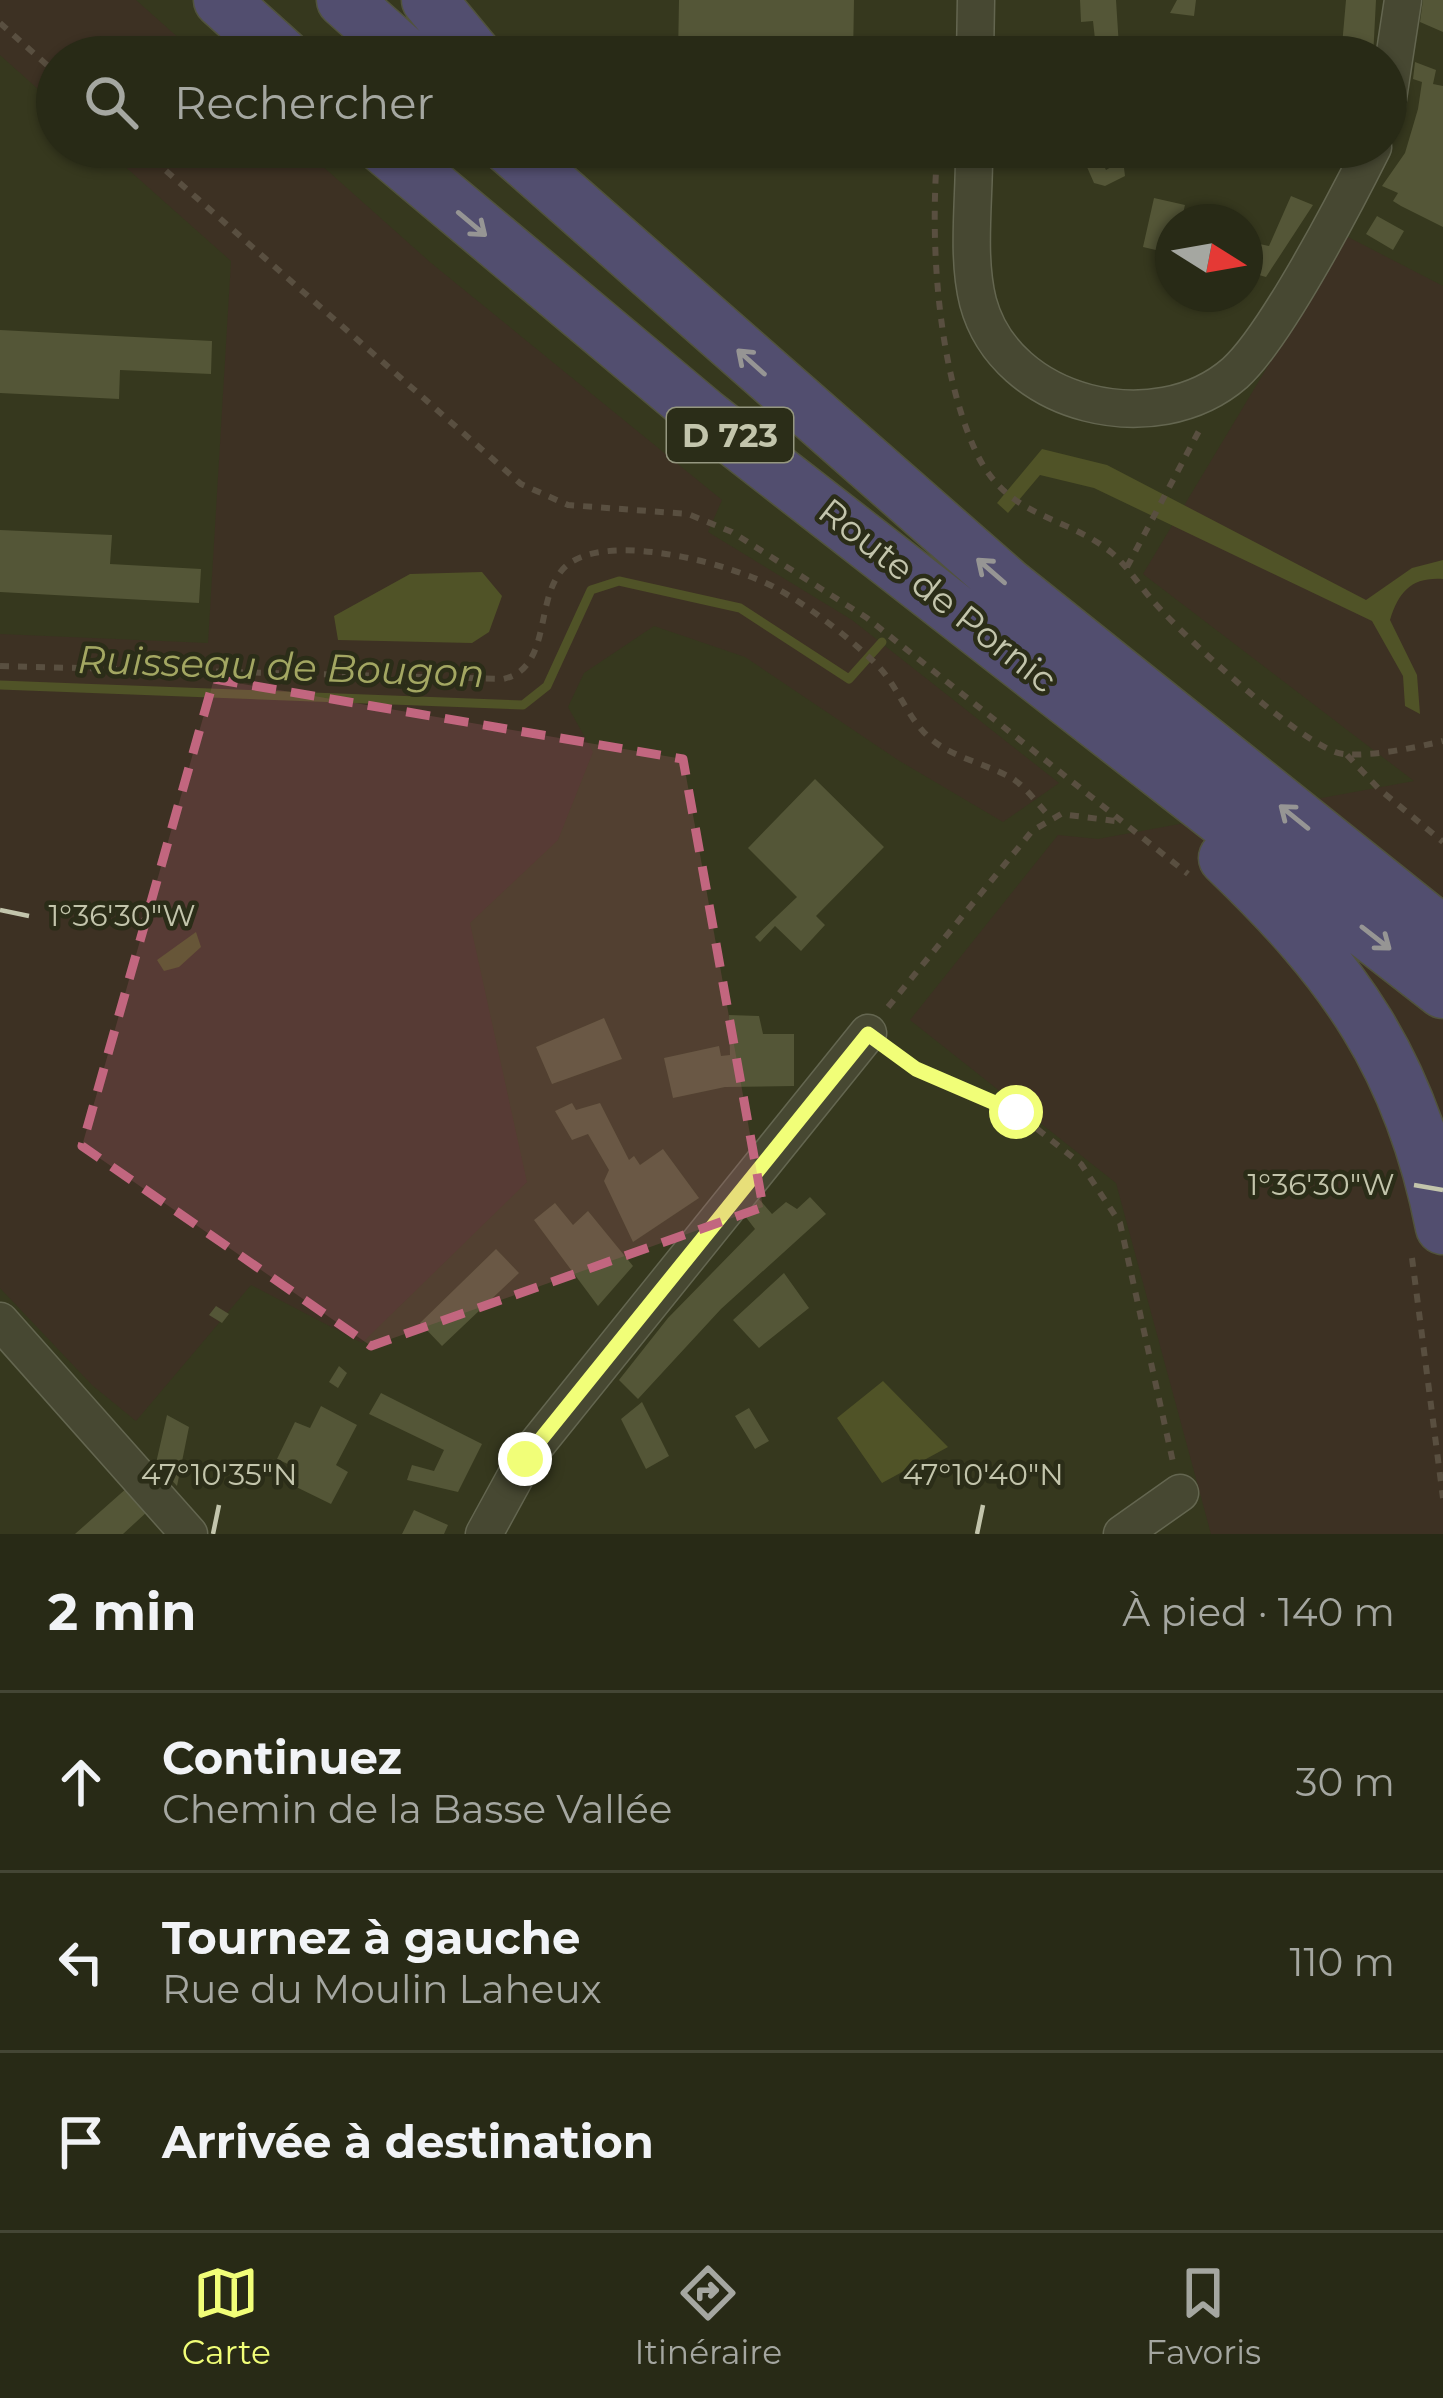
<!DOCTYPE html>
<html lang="fr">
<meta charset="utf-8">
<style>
:root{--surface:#282a16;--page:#343623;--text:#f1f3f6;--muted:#a5a7a1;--line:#444635;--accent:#f1fe78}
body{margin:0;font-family:Montserrat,sans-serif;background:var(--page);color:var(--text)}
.compass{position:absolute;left:1155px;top:204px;width:108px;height:108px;border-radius:50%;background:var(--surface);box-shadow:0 3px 9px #0004;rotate:101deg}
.stop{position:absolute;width:36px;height:36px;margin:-27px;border:9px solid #f1fe78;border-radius:50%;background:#fff}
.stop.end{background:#f1fe78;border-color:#fff;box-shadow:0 3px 12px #0008}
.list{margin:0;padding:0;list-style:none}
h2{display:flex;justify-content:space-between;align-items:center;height:156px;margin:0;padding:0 48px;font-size:51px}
h2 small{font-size:39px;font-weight:400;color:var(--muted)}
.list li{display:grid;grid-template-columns:78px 1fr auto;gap:36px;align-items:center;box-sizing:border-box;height:180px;padding:0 48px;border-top:3px solid var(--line)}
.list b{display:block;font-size:45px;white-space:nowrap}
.list p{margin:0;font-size:39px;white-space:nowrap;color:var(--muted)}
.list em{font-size:39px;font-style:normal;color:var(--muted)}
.icon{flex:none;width:66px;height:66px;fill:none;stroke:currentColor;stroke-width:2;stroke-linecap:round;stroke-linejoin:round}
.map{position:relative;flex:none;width:1443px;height:1534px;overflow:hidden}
.search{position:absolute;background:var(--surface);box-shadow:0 3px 9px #0004;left:36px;right:36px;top:36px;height:132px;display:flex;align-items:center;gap:30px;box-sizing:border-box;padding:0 42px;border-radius:66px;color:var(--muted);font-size:45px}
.sheet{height:696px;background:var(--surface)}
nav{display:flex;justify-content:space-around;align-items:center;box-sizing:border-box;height:168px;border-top:3px solid var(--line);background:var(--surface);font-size:33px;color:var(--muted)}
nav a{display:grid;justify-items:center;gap:6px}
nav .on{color:var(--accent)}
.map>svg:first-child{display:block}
.green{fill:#3d3123}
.water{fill:#505327}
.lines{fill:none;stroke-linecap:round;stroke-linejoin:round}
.stream{stroke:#505327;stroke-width:9}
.building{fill:#545637}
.minor-casing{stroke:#646650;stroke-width:39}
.highway-casing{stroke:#51533d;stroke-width:57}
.path{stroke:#594f40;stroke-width:6;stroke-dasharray:9 9;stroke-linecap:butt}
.minor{stroke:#474832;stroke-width:36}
.highway{stroke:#524e6f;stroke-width:54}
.oneway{stroke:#969594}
.route{stroke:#f1fe78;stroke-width:15}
.marked{fill:#c2667f;fill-opacity:0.2;stroke:#c2667f;stroke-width:9;stroke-dasharray:24 15;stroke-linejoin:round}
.ticks{fill:none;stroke:#c3c5ac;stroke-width:4.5}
.labels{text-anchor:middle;stroke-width:9;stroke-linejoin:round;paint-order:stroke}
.shield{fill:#2b2d18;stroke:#959780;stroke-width:3}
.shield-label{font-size:33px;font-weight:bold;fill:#c3c5ac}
.street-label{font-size:36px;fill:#c3c5ac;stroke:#2b2d18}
.water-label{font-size:39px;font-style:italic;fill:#a3a762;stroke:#2b2d18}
.ticks-label{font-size:30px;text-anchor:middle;fill:#c3c5ac;stroke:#2b2d18;stroke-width:9;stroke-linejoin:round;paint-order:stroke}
</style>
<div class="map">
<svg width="1443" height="1534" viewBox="0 0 1443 1534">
<rect width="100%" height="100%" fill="#36381e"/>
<path class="green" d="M0 0H136L200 57H57V106L0 55Z
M103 147H301L431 263 722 500 708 532 852 620 1059 783 1003 822 898 760 745 657 654 626 584 673 568 707 593 752 558 840 470 923 527 1182 362 1343 251 1285 136 1421 92 1385 0 1288V634L208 643 231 261Z
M1346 236 1443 286V1534H1211L1116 1183 910 1020 1058 835 1098 839 1414 781 1143 574Z"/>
<path class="water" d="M1042 449 1107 465 1366 600 1412 568 1443 560V579C1412 577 1399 591 1390 620L1417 675 1420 714 1405 706 1403 676 1372 621 1094 488 1040 475 1008 513 997 503Z
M482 572 502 596 489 632 472 643 338 640 334 616 410 574Z
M196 932 201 947 179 967 164 971 157 960Z
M883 1381 948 1447 882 1483 837 1418Z"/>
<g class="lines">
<path class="stream" d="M0 685 523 705 547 686 591 590 619 581 740 608 849 679 882 642"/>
</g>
<path class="building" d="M679 0H854L853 57H678Z
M1080 0H1116L1119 47 1096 48 1093 21 1081 22Z
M1177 0H1196L1194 16 1170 13Z
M1346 0H1376L1373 57H1341Z
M1423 0H1443V32L1420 22Z
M1415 62 1436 70 1433 84 1443 86V227L1401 206 1393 201 1398 193 1382 186 1405 153 1418 109 1422 82 1413 79Z
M1087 147H1095L1106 170 1123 160 1125 176 1105 186 1094 183 1080 151Z
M1291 196 1313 205 1266 277 1245 271V241L1269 246Z
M1154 198 1185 205 1181 222H1173V254L1143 247Z
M1377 216 1404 231 1393 250 1366 234Z
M0 330 212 341 211 374 120 370 119 399 0 393Z
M0 530 112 535 110 564 201 569 199 603 0 592Z
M815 779 884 847 816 916 825 925 801 951 775 926 760 942 755 937 797 897 748 848Z
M729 1015 759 1016 763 1034H794V1086L725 1087 673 1098 664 1058 719 1046 721 1056 730 1055Z
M604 1018 622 1059 552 1084 536 1047Z
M572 1103 576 1110 600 1103 629 1160 634 1156 640 1165 663 1149 699 1198 633 1242 604 1181 609 1170 588 1134 572 1140 555 1111Z
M810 1197 826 1214 721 1309 638 1399 619 1380 668 1318 755 1229 745 1216 759 1199 772 1214 786 1202 797 1209Z
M555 1203 573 1225 588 1211 633 1266 598 1306 534 1220Z
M496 1249 519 1273 442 1346 420 1323Z
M784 1273 809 1308 759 1348 733 1320Z
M216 1306 229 1314 222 1323 209 1315Z
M339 1366 347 1373 338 1388 329 1382Z
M381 1393 482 1444 458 1492 407 1480 412 1465 434 1471 444 1450 369 1414Z
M642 1402 669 1456 646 1469 621 1419Z
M321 1406 357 1425 336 1465 348 1472 331 1504 284 1481 292 1466 277 1459 295 1422 310 1428Z
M749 1408 769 1441 755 1449 735 1416Z
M167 1415 189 1427 177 1486 156 1463Z
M128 1487 148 1511 123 1534H75Z
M414 1510 448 1525 444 1534H402Z"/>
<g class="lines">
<g class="minor-casing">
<path id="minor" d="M975 57 976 0
M1386 111 1403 0
M974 147C975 196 966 255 978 302 1006 407 1156 442 1235 373 1276 336 1346 201 1373 147
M0 1321 189 1534
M484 1534 525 1459 868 1033
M1122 1534 1180 1493"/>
</g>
<g class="highway-casing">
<path id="highway" d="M221 0 284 57
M344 0 408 57
M429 0 476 57
M384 147 706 417 1443 991
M509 147 1006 584 1443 934
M1226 858C1344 971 1411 1064 1443 1227"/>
</g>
<path class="path" d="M0 23 57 74
M139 147 521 484 568 505 688 514 732 532 867 618 1188 874
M937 157C930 246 938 369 976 452 1008 520 1065 514 1112 553 1128 567 1139 585 1153 601 1186 639 1291 735 1335 752 1356 760 1420 747 1443 741
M1127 567 1200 429
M0 666 503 679C557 667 530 586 573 561 619 534 731 564 776 588 810 607 850 638 877 665 898 686 908 720 931 739 953 758 988 764 1013 779 1027 788 1039 806 1051 818
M1347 755 1379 789 1443 842
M888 1007 1032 831 1061 814 1115 821
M895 1054 916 1069 1016 1112 1081 1164 1120 1223 1173 1462
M1412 1258 1443 1498"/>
<use href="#minor" class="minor"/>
<use href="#highway" class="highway"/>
</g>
<defs><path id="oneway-shaft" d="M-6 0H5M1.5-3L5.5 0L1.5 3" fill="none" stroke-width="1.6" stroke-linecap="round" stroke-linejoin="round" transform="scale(3)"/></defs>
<g class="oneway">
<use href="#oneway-shaft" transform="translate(472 224) rotate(40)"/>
<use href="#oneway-shaft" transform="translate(751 362) rotate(-138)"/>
<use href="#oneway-shaft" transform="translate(991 571) rotate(-139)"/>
<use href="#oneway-shaft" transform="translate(1294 817) rotate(-141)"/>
<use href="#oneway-shaft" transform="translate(1376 938) rotate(38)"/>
</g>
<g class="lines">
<path class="route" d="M525 1459 868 1034 916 1069 1016 1112"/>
</g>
<path class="marked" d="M214 679 683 759 763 1207 371 1346 82 1146Z"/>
<path class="ticks" d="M0 910 29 916M1414 1185 1443 1190M213 1534 219 1505M977 1534 983 1505"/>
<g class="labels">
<rect class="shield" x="667" y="408" width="126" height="54" rx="9"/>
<g class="shield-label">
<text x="730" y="447">D 723</text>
</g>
<g class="street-label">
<text transform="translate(938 595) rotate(38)" y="13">Route de Pornic</text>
</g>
<g class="water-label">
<text transform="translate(281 666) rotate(2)" y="14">Ruisseau de Bougon</text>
</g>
</g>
<g class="ticks-label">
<text x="122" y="926">1°36'30"W</text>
<text x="1321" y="1195">1°36'30"W</text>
<text x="219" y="1485">47°10'35"N</text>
<text x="983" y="1485">47°10'40"N</text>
</g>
</svg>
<svg class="compass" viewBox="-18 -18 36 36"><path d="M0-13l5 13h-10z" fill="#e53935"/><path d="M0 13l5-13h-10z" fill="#a5a7a1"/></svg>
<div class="stop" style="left:1016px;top:1112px"></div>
<div class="stop end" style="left:525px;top:1459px"></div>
<div class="search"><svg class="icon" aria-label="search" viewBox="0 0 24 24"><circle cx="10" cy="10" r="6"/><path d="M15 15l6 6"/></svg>Rechercher</div>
</div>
<section class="sheet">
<h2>2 min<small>À pied · 140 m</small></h2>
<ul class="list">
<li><svg class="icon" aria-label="ahead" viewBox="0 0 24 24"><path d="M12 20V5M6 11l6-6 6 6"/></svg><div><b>Continuez</b><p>Chemin de la Basse Vallée</p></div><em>30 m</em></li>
<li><svg class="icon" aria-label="left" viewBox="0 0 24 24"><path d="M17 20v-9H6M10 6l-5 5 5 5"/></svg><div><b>Tournez à gauche</b><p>Rue du Moulin Laheux</p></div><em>110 m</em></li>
<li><svg class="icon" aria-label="arrive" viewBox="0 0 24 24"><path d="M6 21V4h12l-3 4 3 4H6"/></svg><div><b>Arrivée à destination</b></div></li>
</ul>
</section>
<nav>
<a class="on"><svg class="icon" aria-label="map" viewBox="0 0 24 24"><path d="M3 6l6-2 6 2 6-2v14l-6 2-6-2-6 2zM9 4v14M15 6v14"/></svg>Carte</a>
<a><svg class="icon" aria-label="directions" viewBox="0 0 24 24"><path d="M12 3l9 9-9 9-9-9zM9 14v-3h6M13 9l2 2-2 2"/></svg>Itinéraire</a>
<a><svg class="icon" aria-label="saved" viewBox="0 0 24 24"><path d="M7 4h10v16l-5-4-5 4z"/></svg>Favoris</a>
</nav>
